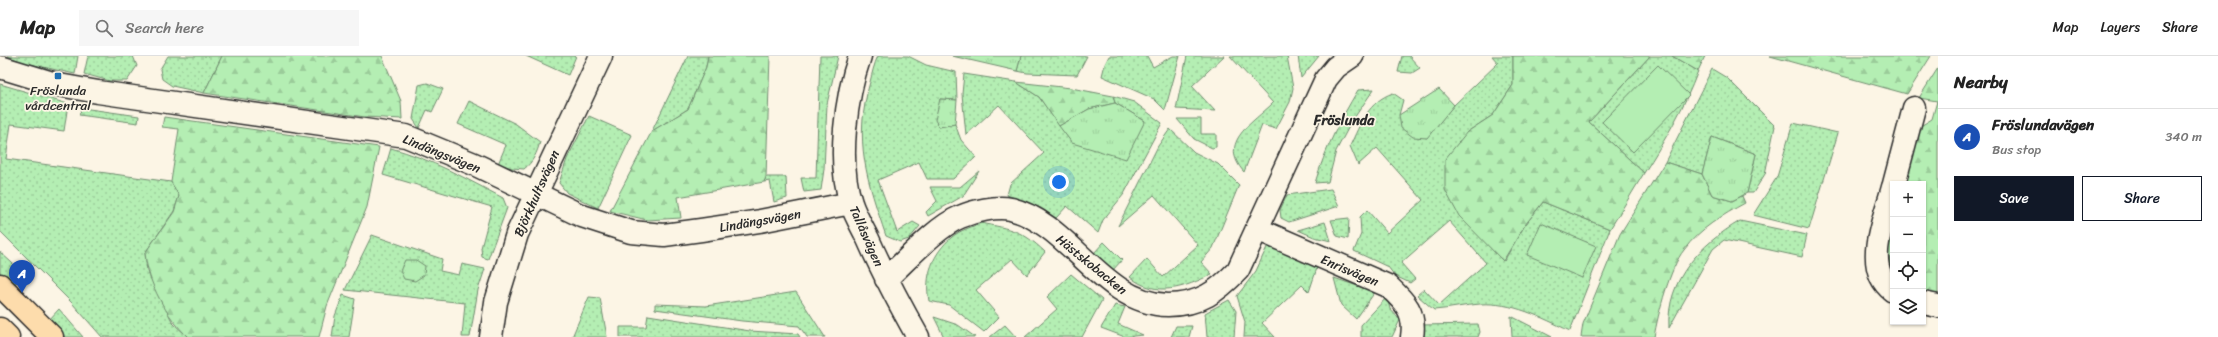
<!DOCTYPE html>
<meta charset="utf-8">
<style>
:root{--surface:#fff;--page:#f6f6f6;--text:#222;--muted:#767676;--line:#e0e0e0;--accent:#111827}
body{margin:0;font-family:Sriracha,sans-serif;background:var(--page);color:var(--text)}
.controls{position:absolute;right:12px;bottom:12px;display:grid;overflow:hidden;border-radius:0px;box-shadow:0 1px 3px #0004}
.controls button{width:36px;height:36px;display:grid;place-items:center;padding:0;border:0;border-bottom:1px solid var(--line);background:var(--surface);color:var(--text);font:20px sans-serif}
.you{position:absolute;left:1059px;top:126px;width:14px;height:14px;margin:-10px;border:3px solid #fff;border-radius:50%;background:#1a73e8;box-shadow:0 0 0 6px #1a73e833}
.badge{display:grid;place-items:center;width:26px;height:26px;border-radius:50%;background:var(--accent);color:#fff;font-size:13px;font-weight:700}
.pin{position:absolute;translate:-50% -33px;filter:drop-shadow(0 1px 2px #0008)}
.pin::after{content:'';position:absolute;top:21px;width:14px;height:12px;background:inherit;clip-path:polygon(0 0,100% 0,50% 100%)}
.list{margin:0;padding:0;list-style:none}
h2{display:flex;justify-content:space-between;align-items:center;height:52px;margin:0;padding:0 16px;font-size:17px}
h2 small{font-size:13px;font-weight:400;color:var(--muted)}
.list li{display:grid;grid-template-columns:26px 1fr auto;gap:12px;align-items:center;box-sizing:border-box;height:56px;padding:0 16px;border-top:1px solid var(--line)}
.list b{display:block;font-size:15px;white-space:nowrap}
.list p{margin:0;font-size:13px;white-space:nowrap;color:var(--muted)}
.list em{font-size:13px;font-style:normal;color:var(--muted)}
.actions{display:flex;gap:8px;padding:12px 16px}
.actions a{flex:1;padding:9px 0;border:1px solid var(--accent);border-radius:0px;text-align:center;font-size:14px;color:var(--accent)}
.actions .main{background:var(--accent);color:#fff}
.icon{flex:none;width:22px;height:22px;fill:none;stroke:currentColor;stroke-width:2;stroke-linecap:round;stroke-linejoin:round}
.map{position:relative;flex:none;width:1938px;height:281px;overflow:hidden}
header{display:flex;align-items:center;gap:24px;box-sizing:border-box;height:56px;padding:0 20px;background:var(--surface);border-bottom:1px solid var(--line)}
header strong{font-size:19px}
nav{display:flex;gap:22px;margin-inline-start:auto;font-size:14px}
.search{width:280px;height:36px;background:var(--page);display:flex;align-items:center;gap:10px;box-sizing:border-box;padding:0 14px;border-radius:0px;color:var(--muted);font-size:15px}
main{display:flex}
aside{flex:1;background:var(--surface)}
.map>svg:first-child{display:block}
.grass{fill:url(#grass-dots);stroke:#708c6f}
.forest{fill:url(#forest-firs);stroke:#708c6f}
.park{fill:url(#park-tufts);stroke:#708c6f}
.garden{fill:#b4eeb3;stroke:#708c6f}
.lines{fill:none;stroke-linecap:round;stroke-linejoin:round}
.minor-casing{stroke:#2b2b2b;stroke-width:25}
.major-casing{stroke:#2b2b2b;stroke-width:25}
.minor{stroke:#fcf5e5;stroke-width:22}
.major{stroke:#fddcac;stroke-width:22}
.poi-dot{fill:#1f6fb2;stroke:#fcf5e5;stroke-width:1.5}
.labels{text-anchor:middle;stroke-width:3.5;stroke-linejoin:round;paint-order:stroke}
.poi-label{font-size:13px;fill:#2b2b2b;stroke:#fcf5e5}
.street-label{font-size:13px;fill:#2b2b2b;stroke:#fcf5e5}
.neighbourhood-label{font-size:14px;font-weight:bold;fill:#2b2b2b;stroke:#fcf5e5}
</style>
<header>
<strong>Map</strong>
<div class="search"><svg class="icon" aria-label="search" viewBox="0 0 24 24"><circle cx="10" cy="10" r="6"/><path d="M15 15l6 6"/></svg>Search here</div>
<nav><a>Map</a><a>Layers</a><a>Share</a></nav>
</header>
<main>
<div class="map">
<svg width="1938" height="281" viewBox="0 0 1938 281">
<defs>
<pattern id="grass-dots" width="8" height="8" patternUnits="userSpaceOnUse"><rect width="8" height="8" fill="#b4eeb3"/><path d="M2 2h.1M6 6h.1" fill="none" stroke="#9bcc9a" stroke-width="1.8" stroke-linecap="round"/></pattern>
<pattern id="forest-firs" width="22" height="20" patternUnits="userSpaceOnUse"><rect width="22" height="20" fill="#b4eeb3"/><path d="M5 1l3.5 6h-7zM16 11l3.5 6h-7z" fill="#9bcc9a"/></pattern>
<pattern id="park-tufts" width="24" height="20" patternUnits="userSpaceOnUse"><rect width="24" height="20" fill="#b4eeb3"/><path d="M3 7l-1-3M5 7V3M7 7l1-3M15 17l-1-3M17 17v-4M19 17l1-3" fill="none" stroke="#9bcc9a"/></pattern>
</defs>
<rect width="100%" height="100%" fill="#fcf5e5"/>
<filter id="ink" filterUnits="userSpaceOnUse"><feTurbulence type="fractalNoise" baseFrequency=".025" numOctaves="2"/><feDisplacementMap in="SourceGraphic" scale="8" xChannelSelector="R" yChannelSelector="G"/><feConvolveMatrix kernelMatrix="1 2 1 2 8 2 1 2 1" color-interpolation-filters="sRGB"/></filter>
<g filter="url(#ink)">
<path class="grass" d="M7 0H78L75 18 25 7Z
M88 0H133L137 10 127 25H110L84 18Z
M168 0H222L204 37 172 30 162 23 160 13Z
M526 0H576L568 19Z
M688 0H708L706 11 688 53 652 75Z
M820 0H838L827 48 824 113 821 134 804 136 801 122H816Z
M878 0H908L926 9 956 16 957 44 940 43 939 71 955 68 961 84 976 101 953 123H927L919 106 878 124 897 176 913 166 920 170 909 183 900 186 886 180C867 124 853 85 870 26 872 18 874 8 878 0Z
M1021 0H1087L1077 19 1027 17 1017 15Z
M1109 0H1147L1153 11 1173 0H1180L1165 54 1154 43 1102 20 1105 8Z
M1187 0H1224L1192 30 1215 55 1176 53Z
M1230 0H1287L1293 32 1290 46 1276 73 1262 69 1244 116C1217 86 1253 67 1273 47Z
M1298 0H1319L1301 22Z
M1402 0H1409L1420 12 1412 17 1398 16Z
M1492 0H1513V29L1493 59 1467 76 1504 205 1525 169 1543 146 1610 173 1570 275C1541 261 1512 246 1480 248 1465 249 1449 253 1434 254L1417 239 1424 233 1439 249 1486 207 1449 165 1401 207 1415 223 1410 227 1395 220 1388 211 1354 195 1361 178 1360 161 1367 154 1387 177 1423 144 1377 92 1358 109 1350 90C1360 68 1369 45 1393 37L1403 44 1399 59 1427 81 1454 49 1498 7Z
M1650 0H1672L1698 15C1684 52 1665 84 1644 117L1589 66Z
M1712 13 1727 22 1775 70 1765 118 1753 137H1747L1756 98 1712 81 1702 118 1665 106Z
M964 18 1016 26 1039 41 1072 87 1145 65 1115 47 1113 40 1134 46 1162 67 1124 138 1103 164 1098 177 1067 150 1056 162 1041 152 1007 139 1010 128 1044 97 999 49 966 79 962 38Z
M427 27 443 33 432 56 427 54 419 72 413 63 419 29Z
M0 28 68 48 64 75 11 68 6 103 171 126 179 140 174 155 145 197 147 215 173 267 188 281H102L72 247 0 175Z
M1374 33 1352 65 1336 95 1328 126 1315 127C1325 93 1340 64 1358 34Z
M469 45 516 68 540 86C537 97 533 106 524 113L512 112 498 108 506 89 458 68Z
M82 52 139 60 138 67 79 59Z
M589 60 632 79 598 152 567 137 559 127 567 103Z
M1177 63H1201V78H1216V91L1212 92 1194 83Z
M1793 67 1838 77 1809 173 1753 159 1777 121Z
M1170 73 1194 96 1218 108 1239 129 1213 192 1201 206 1212 218C1185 232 1156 242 1130 221L1147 203 1163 221 1198 189 1154 139 1118 170 1158 90Z
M391 92C431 103 467 123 503 142L507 152 488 203 482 201 481 192 492 151 383 119Z
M979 115 963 140 928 160 926 156 937 145 930 131H960Z
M766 121H786L787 142 774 146 770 125 764 126Z
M1331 133 1339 150 1289 166 1281 162 1280 154 1287 139Z
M1349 162 1348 183 1337 180 1331 164Z
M1740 165 1807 179 1802 201 1724 184 1713 193 1669 272C1666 223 1701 188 1740 165Z
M1325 166 1331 185 1314 181 1298 174Z
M981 167C1011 173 1022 174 1045 196L1027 219 1012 203 976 234 999 261 984 276 949 249 929 245C924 220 933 197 952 181 960 174 972 171 981 167Z
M372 179 442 203 440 215 459 219 462 208 485 213 478 234 470 281H462L465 247 345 234Z
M1104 186 1122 204 1112 215 1094 197Z
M1267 191 1318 209 1309 236 1302 229 1262 267 1275 281H1244L1245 266 1237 240 1256 215Z
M0 196 23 217 12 232 0 221Z
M1071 218 1102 244 1082 281H1025L1057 253 1047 241Z
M1334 222 1375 236 1356 263 1341 249Z
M796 236 825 281H807L799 270 742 265 655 253V248L706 250Z
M343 239 355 243 349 281H332L335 260Z
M589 241 600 242 607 281H572Z
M1387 241 1390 253 1400 264 1392 281H1361V269Z
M1229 244 1236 255 1234 281H1207L1205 257Z
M1115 249 1125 251 1118 268 1143 279 1125 281 1101 272Z
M59 253 83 281H65L48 265Z
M648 259 750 275 798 278 800 281H620V271H646Z
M1511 260 1552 281H1512Z
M934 261 958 269 975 281H944Z
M1478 268 1480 276 1478 281H1418L1420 269Z
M1005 269 1016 281H990Z
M1176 270H1192L1189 281H1171Z"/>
<path class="forest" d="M222 0H382L401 45 402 63 365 61 204 37Z
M708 0H770L766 121 764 126 678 141 681 162 647 164 610 155 652 75 688 53 706 11Z
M1513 0H1650L1589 66 1644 117 1610 173 1543 146 1525 169 1503 205 1459 160 1445 134V103L1467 76 1493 59 1513 29Z
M1672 0H1705L1698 15Z
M1770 0H1931L1907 38Z
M1938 12V239L1923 236V128H1901L1914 74 1932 63 1937 45 1919 42Z
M1016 26 1071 32 1113 40 1115 47 1089 53 1059 70 1039 41Z
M164 61 379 91 367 151 327 250 319 281H188C166 260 148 228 145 197L174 156 179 140 171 126 179 73 162 71Z
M1665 106 1702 118 1712 139 1732 145 1742 140 1745 147C1723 159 1699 173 1684 194 1670 211 1658 258 1654 281H1581L1583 268 1620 178Z
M1893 158V225L1882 201Z"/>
<path class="park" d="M952 0H1021L1017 15Z
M1439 33 1454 49 1427 82 1413 81 1401 72 1399 59Z
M940 43 957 44 955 68 939 71 935 64Z
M1115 47 1145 65 1126 103 1072 87 1059 70 1089 53Z
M1712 81 1756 98 1747 137 1732 145 1712 139 1702 118Z
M405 204H416L425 210 424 219 415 225 404 223 400 215Z"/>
<path class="garden" d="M1658 9 1689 39 1633 96 1602 66Z
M1541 167 1596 190 1582 222 1527 199Z"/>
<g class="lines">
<g class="minor-casing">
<path id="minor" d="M860 0C846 40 837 106 851 147 855 159 862 171 868 183 883 217 900 249 918 281
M0 11 59 29 98 36 406 80 474 108 582 160 631 176 664 179 701 174 760 165 851 147
M1894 128 1914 52
M1893 131C1885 162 1861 211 1893 235
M1257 173 1388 230C1405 246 1416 256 1412 281
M886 223C906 205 936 171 960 161 974 155 996 150 1011 153 1071 168 1101 247 1168 249 1200 249 1218 235 1238 214L1326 23 1336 11 1352 0
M1923 247 1938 250
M491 281 496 246 517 178 601 0"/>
</g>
<g class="major-casing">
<path id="major" d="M0 229 52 281
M0 273 8 281"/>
</g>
<use href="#minor" class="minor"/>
<use href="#major" class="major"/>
</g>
</g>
<rect class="poi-dot" x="54" y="16" width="8" height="8" rx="2"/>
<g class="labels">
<g class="poi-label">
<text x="58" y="39">Fröslunda<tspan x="58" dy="15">vårdcentral</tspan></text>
</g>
<g class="street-label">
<text transform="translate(442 97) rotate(22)" y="5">Lindängsvägen</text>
<text transform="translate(536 137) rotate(-66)" y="5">Björkhultsvägen</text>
<text transform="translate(760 164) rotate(-10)" y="5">Lindängsvägen</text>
<text transform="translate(867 180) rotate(66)" y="5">Tallåsvägen</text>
<text transform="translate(1092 208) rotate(39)" y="5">Hästskobacken</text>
<text transform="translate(1350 214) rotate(23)" y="5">Enrisvägen</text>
</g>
<g class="neighbourhood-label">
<text x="1344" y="69">Fröslunda</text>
</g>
</g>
</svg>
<div class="controls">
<button>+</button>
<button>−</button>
<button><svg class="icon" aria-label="locate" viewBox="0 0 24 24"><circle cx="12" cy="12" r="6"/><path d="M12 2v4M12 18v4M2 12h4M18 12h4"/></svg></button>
<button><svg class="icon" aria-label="layers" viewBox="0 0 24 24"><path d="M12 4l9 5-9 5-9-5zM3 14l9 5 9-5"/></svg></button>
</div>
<div class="you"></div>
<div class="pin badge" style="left:22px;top:237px;background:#1a4fb4">A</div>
</div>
<aside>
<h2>Nearby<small></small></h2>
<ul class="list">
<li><span class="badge" style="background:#1a4fb4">A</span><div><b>Fröslundavägen</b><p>Bus stop</p></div><em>340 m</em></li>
</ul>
<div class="actions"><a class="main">Save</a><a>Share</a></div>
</aside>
</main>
